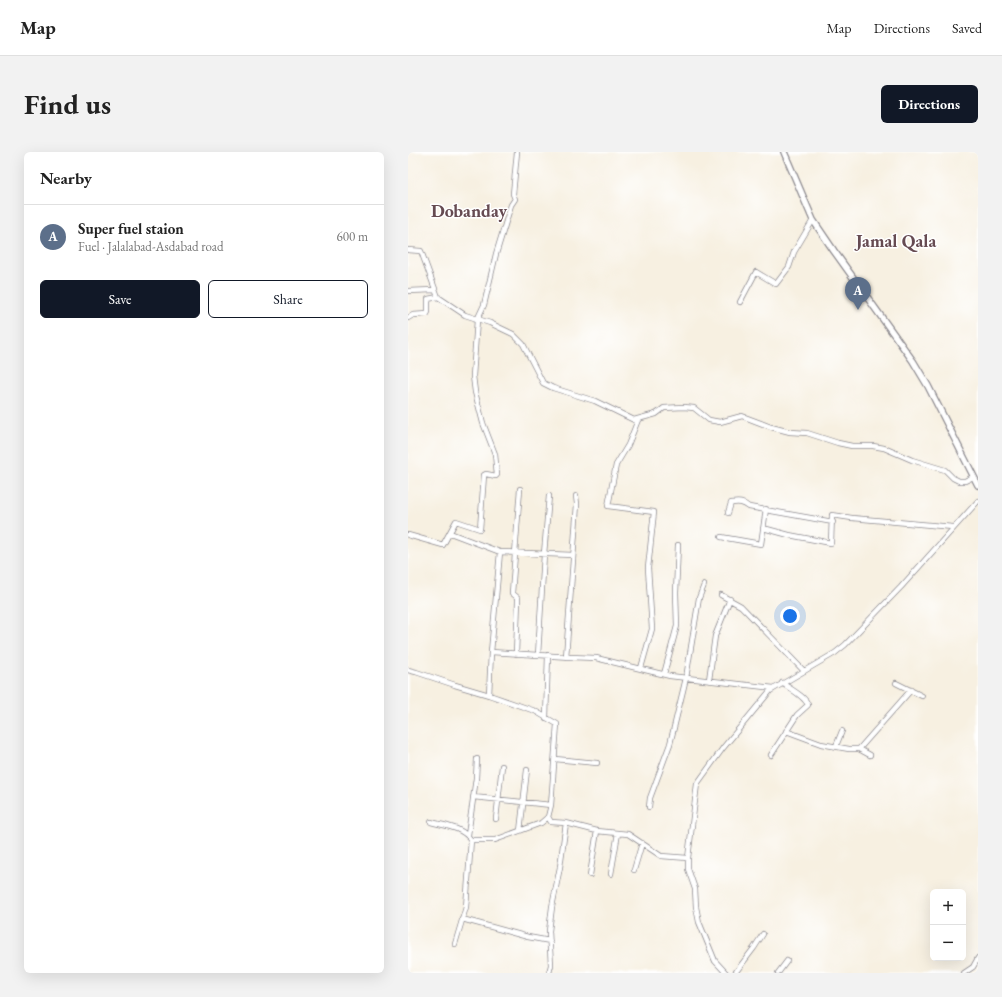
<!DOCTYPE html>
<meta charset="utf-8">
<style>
:root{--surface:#fff;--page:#f2f2f2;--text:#222;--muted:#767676;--line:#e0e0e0;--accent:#111827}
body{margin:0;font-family:"EB Garamond",serif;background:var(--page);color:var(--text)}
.controls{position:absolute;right:12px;bottom:12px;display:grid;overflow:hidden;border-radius:6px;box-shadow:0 4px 16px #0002}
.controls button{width:36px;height:36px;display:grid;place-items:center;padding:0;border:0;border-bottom:1px solid var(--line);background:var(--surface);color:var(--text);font:20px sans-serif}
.you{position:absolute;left:382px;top:464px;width:14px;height:14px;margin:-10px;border:3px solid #fff;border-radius:50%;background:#1a73e8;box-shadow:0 0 0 6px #1a73e833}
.badge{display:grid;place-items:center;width:26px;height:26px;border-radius:50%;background:var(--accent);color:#fff;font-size:13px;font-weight:700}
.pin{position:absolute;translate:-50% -33px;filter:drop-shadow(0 1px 2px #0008)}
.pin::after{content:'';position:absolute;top:21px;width:14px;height:12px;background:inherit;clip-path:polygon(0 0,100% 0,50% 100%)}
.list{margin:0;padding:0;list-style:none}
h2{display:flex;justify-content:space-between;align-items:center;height:52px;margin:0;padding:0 16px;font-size:17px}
h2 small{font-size:13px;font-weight:400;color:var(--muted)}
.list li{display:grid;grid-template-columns:26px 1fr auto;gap:12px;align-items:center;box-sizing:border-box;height:64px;padding:0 16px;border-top:1px solid var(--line)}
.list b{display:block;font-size:15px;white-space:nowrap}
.list p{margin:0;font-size:13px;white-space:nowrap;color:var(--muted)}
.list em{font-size:13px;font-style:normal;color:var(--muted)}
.actions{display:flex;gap:8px;padding:12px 16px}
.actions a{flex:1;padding:9px 0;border:1px solid var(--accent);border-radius:6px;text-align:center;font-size:14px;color:var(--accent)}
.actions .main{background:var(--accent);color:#fff}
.map{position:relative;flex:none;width:570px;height:821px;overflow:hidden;border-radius:6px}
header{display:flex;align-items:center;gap:24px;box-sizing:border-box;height:56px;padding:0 20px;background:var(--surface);border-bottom:1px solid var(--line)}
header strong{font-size:19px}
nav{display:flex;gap:22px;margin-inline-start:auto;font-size:14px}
.intro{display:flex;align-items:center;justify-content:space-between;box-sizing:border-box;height:96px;padding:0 24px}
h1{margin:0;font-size:28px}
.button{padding:10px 18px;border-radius:6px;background:var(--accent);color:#fff;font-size:14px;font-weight:700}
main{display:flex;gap:24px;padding:0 24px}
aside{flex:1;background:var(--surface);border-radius:6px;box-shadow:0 4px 16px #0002}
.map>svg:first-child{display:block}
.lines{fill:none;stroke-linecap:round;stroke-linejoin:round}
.minor-casing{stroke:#8c898e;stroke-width:6}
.major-casing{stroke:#8c898e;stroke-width:8}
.minor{stroke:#fff;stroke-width:4.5}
.major{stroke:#fff;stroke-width:5.5}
.labels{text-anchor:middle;stroke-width:3;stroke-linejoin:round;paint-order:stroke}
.quarter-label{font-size:18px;font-weight:bold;fill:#664b52;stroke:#fff}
</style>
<header>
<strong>Map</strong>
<nav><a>Map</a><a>Directions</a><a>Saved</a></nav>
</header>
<div class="intro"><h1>Find us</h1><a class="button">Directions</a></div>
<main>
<aside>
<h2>Nearby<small></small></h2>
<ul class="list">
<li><span class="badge" style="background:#5c6f8a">A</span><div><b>Super fuel staion</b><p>Fuel · Jalalabad-Asdabad road</p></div><em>600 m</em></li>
</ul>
<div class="actions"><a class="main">Save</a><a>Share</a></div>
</aside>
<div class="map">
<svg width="570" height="821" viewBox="0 0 570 821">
<rect width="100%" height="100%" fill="#fff"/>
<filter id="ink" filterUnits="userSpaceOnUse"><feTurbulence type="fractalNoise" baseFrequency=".025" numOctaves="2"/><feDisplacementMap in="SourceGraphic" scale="8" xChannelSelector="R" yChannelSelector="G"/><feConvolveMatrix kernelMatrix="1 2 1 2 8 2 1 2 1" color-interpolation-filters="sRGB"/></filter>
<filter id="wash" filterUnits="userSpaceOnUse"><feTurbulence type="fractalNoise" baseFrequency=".012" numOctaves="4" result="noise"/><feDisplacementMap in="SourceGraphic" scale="16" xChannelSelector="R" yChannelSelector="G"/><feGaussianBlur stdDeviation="0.9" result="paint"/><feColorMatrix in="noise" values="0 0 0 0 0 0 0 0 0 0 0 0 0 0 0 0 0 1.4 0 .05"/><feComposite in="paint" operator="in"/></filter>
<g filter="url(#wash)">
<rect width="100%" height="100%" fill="#f7f0e1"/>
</g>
<g filter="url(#ink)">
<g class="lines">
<g class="minor-casing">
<path id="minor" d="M0 98 13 99 30 145 57 163 82 171 105 182 115 192 135 231 145 236 187 249 226 268 248 262 256 256 276 255 286 256 301 268 312 270 334 264 363 275 382 280 399 281 430 291 444 294H465L476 296 504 308 537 318 545 326 551 329H557L565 325
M0 139 26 138
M332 150 348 120 368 132 381 115 386 100 405 68
M0 166 5 163 19 162 20 160V147L30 145
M230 268 220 293 208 313 200 354 246 360 240 416 244 477 233 516
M320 361 323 351C331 350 335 350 341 355L425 370
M355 376 381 383 423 391 424 363 444 366 545 375
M42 381 92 400 165 403
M0 383 35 393 48 369 72 377 76 323 78 322 88 324 89 323 87 302 75 271 67 240 65 224 69 168 76 153 88 102 103 53 107 47 105 42 109 0
M313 385 353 392 358 357
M313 443 333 454 396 519
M83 500 92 400
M108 502 110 449V446L104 441 112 337
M130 503 136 402 141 344
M158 505 169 352 168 344
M0 518 8 520 47 533 81 543 127 559 149 572 143 653 140 665 143 670 158 671 189 679 220 682 253 704 280 706
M256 522 269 474 268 441 270 393
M301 528 307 484 322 447
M488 531 514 544
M81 543 83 500 162 505 188 506 262 524 366 536
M138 566 140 503
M378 579 413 592 441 597H451L462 603
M428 594 434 579
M451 597 503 538
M363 603 389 563 400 553C397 544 382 537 374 531
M147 607 189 611
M65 645 143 653
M241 655 242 646 262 592 278 526 291 446 296 433
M88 667 94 614
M23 670C37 674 54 675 63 688H87L133 671 140 665
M112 679 119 618
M60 683 68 626 69 607
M226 718 234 691
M203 722 210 681
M182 723 189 679
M54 767 120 785 142 789
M47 792 58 755 63 688
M141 821 143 813 141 779 144 755 152 715 158 671
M318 821 307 809 291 770 288 755 287 737 280 717V706L289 632 315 596 362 539 427 501 437 493 493 435 570 349
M327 821 346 796 355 782
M370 821 379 809
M556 821 565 815 570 806"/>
</g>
<g class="major-casing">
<path id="major" d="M376 0 405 68 426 99 505 209 520 234 570 333"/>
</g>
<use href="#minor" class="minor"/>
<use href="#major" class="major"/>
</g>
</g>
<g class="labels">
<g class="quarter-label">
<text x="61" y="65">Dobanday</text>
<text x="488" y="95">Jamal Qala</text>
</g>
</g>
</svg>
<div class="controls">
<button>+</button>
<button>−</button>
</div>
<div class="you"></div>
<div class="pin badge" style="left:450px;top:158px;background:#5c6f8a">A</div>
</div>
</main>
